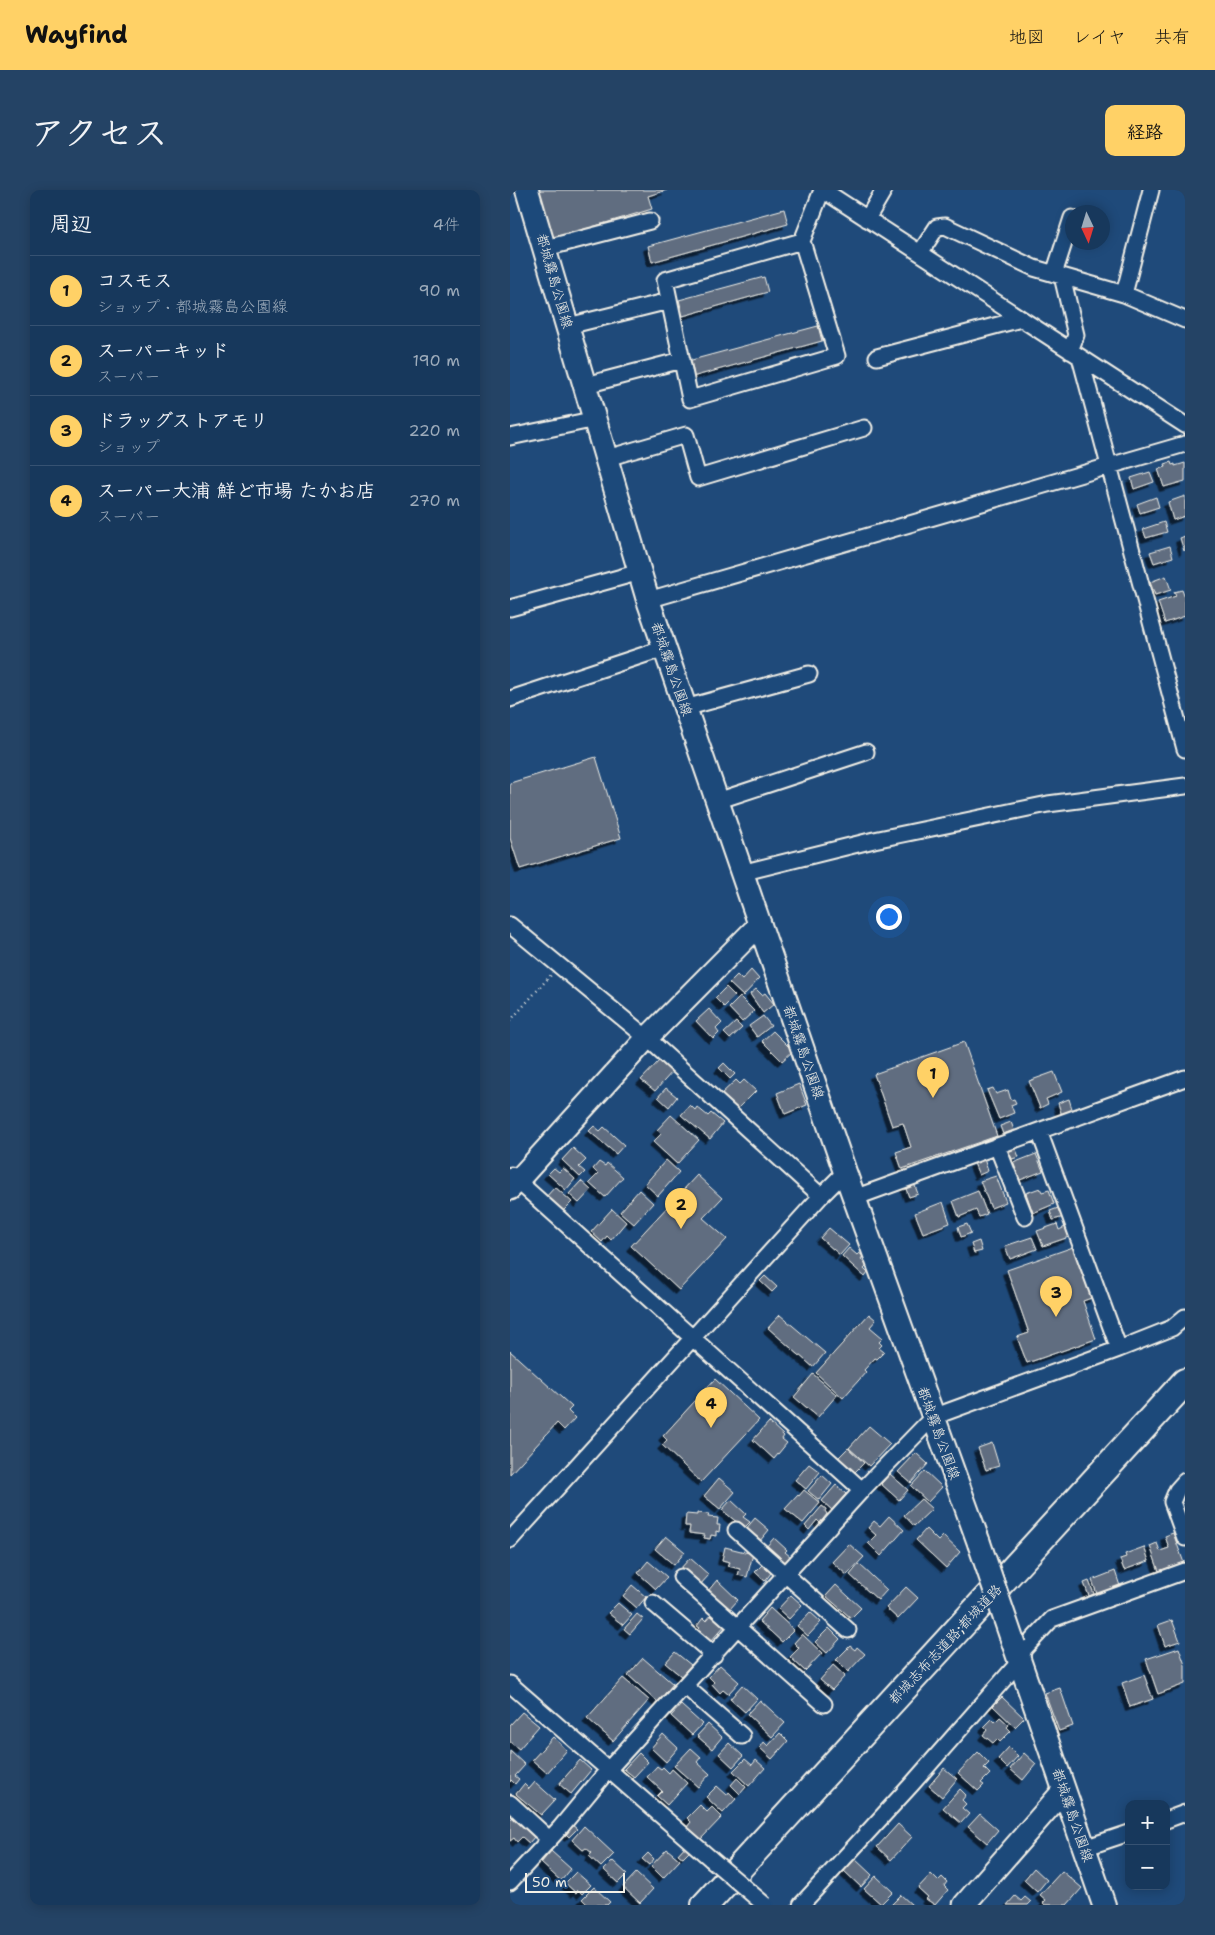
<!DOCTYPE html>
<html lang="ja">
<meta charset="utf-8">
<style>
:root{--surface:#17385c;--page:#244365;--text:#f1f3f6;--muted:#9eacbb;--line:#365272;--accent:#ffd166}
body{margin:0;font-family:"Shantell Sans","Klee One",sans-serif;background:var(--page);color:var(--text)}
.controls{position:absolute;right:15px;bottom:15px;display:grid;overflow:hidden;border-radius:10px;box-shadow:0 2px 12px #0003}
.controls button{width:45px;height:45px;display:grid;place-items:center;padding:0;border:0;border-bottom:1px solid var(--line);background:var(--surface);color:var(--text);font:25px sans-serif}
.compass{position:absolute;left:555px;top:15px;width:45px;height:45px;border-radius:50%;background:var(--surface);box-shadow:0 2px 12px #0003;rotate:176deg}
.scale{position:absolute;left:15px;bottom:12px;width:100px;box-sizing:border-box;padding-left:5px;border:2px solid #f4f1e8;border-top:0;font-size:14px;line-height:18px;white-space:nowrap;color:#f4f1e8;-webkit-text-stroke:4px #1f4a7a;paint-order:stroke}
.you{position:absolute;left:378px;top:726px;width:18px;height:18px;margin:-12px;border:4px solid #fff;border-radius:50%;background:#1a73e8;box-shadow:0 0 0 8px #1a73e833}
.badge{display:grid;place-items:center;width:32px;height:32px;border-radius:50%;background:var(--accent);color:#111;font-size:16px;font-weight:700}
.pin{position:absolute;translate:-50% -41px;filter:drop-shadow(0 1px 2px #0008)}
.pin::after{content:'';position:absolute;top:26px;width:18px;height:15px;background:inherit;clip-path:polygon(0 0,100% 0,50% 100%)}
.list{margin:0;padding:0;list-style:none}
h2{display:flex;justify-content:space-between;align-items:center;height:65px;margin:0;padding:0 20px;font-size:21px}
h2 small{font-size:16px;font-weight:400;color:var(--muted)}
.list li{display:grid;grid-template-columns:32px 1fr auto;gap:15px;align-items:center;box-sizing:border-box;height:70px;padding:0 20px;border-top:1px solid var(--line)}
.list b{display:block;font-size:19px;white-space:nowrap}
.list p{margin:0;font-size:16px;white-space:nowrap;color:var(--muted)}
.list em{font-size:16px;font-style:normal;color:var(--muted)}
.map{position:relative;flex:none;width:675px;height:1715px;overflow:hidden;border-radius:10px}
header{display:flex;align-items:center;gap:30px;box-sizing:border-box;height:70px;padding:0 25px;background:var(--accent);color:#111}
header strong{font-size:24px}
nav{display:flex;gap:28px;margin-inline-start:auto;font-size:18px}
.intro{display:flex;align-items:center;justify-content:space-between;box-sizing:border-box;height:120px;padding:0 30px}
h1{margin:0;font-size:35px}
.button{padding:12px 22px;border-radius:10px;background:var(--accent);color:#111;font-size:18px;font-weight:700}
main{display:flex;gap:30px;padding:0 30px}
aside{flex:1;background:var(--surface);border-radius:10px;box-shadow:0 2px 12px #0003}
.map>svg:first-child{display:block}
.building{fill:#606d80;stroke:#f4f1e8;filter:url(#shadow)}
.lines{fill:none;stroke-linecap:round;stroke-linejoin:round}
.street-casing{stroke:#f4f1e8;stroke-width:19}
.secondary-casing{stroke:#f4f1e8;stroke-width:25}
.primary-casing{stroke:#f4f1e8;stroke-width:26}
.highway-casing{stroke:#f4f1e8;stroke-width:30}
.path{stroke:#f4f1e8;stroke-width:2.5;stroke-dasharray:1 4;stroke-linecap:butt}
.street{stroke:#1f4a7a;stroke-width:15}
.secondary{stroke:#1f4a7a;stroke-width:21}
.primary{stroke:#1f4a7a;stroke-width:22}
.highway{stroke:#1f4a7a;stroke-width:26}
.street-bridge-casing{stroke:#f4f1e8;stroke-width:19;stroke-linecap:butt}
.primary-bridge-casing{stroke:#f4f1e8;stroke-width:26;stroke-linecap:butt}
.street-bridge{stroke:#1f4a7a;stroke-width:15}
.primary-bridge{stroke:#1f4a7a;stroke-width:22}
.labels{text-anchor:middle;stroke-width:5;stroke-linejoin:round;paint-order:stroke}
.street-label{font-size:14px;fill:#f4f1e8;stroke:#1f4a7a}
</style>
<header>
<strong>Wayfind</strong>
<nav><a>地図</a><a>レイヤ</a><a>共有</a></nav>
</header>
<div class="intro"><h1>アクセス</h1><a class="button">経路</a></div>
<main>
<aside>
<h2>周辺<small>4件</small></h2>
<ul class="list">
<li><span class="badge">1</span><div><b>コスモス</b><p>ショップ · 都城霧島公園線</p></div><em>90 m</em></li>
<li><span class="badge">2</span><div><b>スーパーキッド</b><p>スーパー</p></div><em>190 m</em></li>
<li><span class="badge">3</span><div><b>ドラッグストアモリ</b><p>ショップ</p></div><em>220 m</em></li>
<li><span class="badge">4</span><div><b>スーパー大浦 鮮ど市場 たかお店</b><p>スーパー</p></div><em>270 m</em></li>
</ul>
</aside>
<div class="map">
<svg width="675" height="1715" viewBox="0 0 675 1715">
<defs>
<filter id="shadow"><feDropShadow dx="-4.5" dy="4.5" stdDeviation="0" flood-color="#0009"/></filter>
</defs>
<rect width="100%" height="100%" fill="#1f4a7a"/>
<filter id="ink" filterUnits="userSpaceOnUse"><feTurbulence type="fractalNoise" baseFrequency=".02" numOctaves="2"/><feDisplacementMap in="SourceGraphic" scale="10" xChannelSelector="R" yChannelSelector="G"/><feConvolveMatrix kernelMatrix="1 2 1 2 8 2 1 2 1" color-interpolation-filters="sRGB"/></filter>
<g filter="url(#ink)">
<path class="building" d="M28 0H157L138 6 142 19 42 49Z
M274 19 278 34 142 72 138 56Z
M254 87 258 102 173 126 169 110Z
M308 136 312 151 182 187 178 171Z
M661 272 662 275 665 274V276L675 273V291L654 297 648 279 656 277 655 274Z
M640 282 644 292 624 299 621 288Z
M675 306V326L663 330 658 312Z
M646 307 649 317 630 323 627 314Z
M654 332 657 342 636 348 633 339Z
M675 346V360L674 361 670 348Z
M660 356 663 367 644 373 640 362Z
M656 386 661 400 645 405 640 392Z
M672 400 675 408V426L655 433 648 412 666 406 664 402Z
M86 567 111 648 10 679 0 648V593Z
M241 780 249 789 233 806 219 793 227 785 232 790Z
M216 797 225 806 214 817 205 808Z
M246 799 252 805 255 803 264 814 253 823 240 804Z
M230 807 244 821 232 832 219 818Z
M199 819 212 833 206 839 209 843 203 849 186 831Z
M253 826 261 836 247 847 239 836Z
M226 832 232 838 220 849 214 843Z
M263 841 283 861 272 871 252 851Z
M454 852 487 946 392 979 386 962 401 957 393 933 382 936 364 884Z
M150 870 163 881 145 901 131 890Z
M214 873 225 884 220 889 209 878Z
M544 882 552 902 536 909 538 914 530 918 519 891Z
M226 890 230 894 234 890 246 901 226 921 210 905Z
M289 894 297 915 275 924 267 903Z
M156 898 167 907 159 917 148 907Z
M483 898 486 904 498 900 501 910 504 909 506 913 501 915 504 923 489 929 477 900Z
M559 909 563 922 552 926 548 913Z
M180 915 185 920 187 917 198 926 201 923 213 933 200 949 171 925Z
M161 925 189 950 167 974 143 952 151 944 147 940Z
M501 932 504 940 493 944 490 936Z
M84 936 90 941 94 937 114 955 106 964 79 941Z
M505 957 509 967 502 969 498 960Z
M63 958 76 970 69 977 75 982 70 987 52 970Z
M526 964 533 981 510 990 503 973Z
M474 969 478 981 469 985 464 973Z
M156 970 169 982 148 1006 135 994Z
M89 972 95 976 97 973 113 987 95 1007 79 993 88 984 83 979Z
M44 978 49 982 53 978 65 989 56 1000 38 984Z
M187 985 212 1008 193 1028 217 1049 169 1100 121 1056Z
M486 986 496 1012 481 1018 470 991Z
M71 991 81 1000 69 1013 59 1004Z
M404 993 408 1004 399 1007 395 996Z
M45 997 62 1012 52 1022 35 1008Z
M530 998 532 1002 539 1000 544 1014 523 1023 516 1003Z
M129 1000 143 1013 124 1034 110 1022Z
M468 1001 477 1024 469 1027 466 1020 449 1027 443 1011Z
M433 1012 440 1033 413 1043 405 1023Z
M551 1017 554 1027 543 1030 540 1021Z
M102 1019 116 1032 101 1050 97 1046 92 1052 81 1042Z
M457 1034 461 1043 451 1047 448 1037Z
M547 1034 549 1040 555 1037 559 1047 533 1056 527 1041Z
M319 1038 339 1055 330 1065 310 1048Z
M522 1047 527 1059 500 1069 495 1056Z
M469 1051 472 1061 464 1063 461 1054Z
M566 1056 584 1107 573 1111 586 1149 517 1173 507 1147 519 1143 497 1080Z
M339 1058 347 1065 349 1063 353 1066 351 1069 357 1076 354 1079 358 1083 355 1087 332 1066Z
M255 1086 267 1097 262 1102 250 1091Z
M359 1124 366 1130 360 1137 373 1148 369 1152 372 1155 369 1158 374 1162 367 1169 365 1168 354 1180 356 1182 333 1208 306 1183Z
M270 1125 315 1163 303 1177 258 1138Z
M0 1161 62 1217 58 1221 65 1228 54 1240 47 1233 0 1284Z
M303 1184 327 1205 308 1227 284 1207Z
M205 1189 249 1230 191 1292 152 1255 157 1250 153 1246Z
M259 1232 274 1246 272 1249 277 1253 264 1269 243 1250Z
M359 1236 380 1254 359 1276 339 1258Z
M482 1253 489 1276 476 1280 468 1258Z
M338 1258 354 1273 343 1284 327 1269Z
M406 1263 418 1274 401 1293 388 1282Z
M299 1274 310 1282 296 1299 285 1290Z
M415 1281 432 1297 418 1312 401 1296Z
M380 1284 398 1300 389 1310 371 1294Z
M312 1285 322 1294 309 1310 298 1301Z
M209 1288 225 1302 210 1319 194 1306Z
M326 1295 336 1304 322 1320 312 1311Z
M294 1300 310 1313 293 1333 275 1319 288 1305 289 1306Z
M411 1309 422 1319 404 1336 394 1325Z
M221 1310 236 1324 233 1327 240 1332 234 1338 212 1320Z
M312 1316 316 1319 315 1321 317 1324 310 1333 307 1330 299 1340 295 1336Z
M187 1323 199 1324 198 1327 208 1328 207 1335H210L209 1342 206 1341V1346L201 1345 200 1349 194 1348 195 1345 179 1343 180 1336H175L176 1324 187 1325Z
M379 1326 394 1340 371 1366 358 1353 366 1345 358 1338 364 1331 370 1336Z
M245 1328 259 1340 249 1352 235 1340Z
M416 1339 428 1351 433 1346 450 1362 436 1378 406 1350Z
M663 1343 674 1373 649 1381 640 1356 647 1353 650 1361 659 1358 655 1346Z
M156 1346 175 1362 164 1375 145 1359Z
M264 1348 277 1360 275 1362 281 1367 274 1375 255 1358Z
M339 1354 354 1367 337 1385 322 1372Z
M215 1357 243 1364 237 1387 228 1385 230 1379 218 1376 220 1372 212 1370Z
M634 1357 639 1371 614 1380 610 1369 616 1367 615 1364Z
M180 1368 199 1385 189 1396 170 1379Z
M138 1371 157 1387 146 1399 128 1383Z
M349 1374 377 1400 368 1410 340 1385Z
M252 1375 261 1383 255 1391 245 1382Z
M605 1381 610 1396 587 1404 582 1390Z
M207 1390 228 1410 219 1420 198 1401Z
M579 1391 584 1404 579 1406 574 1393Z
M122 1395 136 1407 127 1418 113 1406Z
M326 1395 351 1418 341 1428 316 1406Z
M396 1397 408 1408 388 1429 376 1418Z
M281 1405 292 1415 279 1429 268 1419Z
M108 1413 122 1425 113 1435 98 1423Z
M260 1418 284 1440 272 1452 249 1431Z
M204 1422 217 1433 200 1452 187 1441 190 1438 187 1436 193 1428 196 1431Z
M300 1422 311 1432 298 1446 287 1436Z
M127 1424 133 1429 120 1444 114 1439Z
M662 1430 670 1451 655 1456 648 1435Z
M319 1438 330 1449 317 1463 305 1452Z
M292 1444 312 1463 295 1481 280 1467 289 1458 284 1453Z
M340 1456 345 1460 347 1457 355 1464 338 1482 326 1470Z
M669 1458 675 1475V1494L648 1504 636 1469Z
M165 1462 181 1475 171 1486 155 1473Z
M133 1468 163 1494 148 1512 118 1485Z
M210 1475 229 1492 218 1504 213 1500 210 1503 202 1494 204 1492 199 1487Z
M323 1475 335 1486 322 1500 310 1490Z
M634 1485 643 1509 620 1517 612 1493Z
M113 1488 139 1510 103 1551 77 1528Z
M232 1495 247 1509 235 1522 220 1509Z
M550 1498 563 1536 549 1541 535 1503Z
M492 1507 514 1528 505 1537 483 1516Z
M250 1510 275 1533 262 1547 237 1524Z
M171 1515 192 1534 182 1545 161 1526Z
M12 1522 29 1536 9 1559 0 1552V1535Z
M490 1527 499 1535 497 1537 501 1541 490 1552 487 1549 483 1553 473 1545 477 1540 474 1537 482 1529 485 1532Z
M198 1534 212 1547 202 1559 187 1546Z
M270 1543 278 1551 262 1569 250 1558 254 1552 258 1556Z
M153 1544 168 1558 156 1572 141 1558Z
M43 1547 57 1560 37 1583 22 1570Z
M219 1553 233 1566 223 1577 209 1564Z
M499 1557 508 1566 497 1578 488 1569Z
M181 1558 191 1567 187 1572 200 1584 188 1597 164 1576Z
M0 1561 15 1575 5 1586 9 1589 5 1594 1 1590 0 1592Z
M468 1562 479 1573 474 1578 480 1584 471 1593 474 1595 468 1601 448 1583Z
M129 1563 138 1572 124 1587 114 1579Z
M514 1563 526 1574 513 1590 500 1579Z
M235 1569 242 1575 246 1570 255 1578 239 1596 223 1581Z
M70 1570 81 1580 61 1604 49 1594Z
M147 1576 151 1579 153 1577 159 1583 162 1579 177 1593 157 1615 147 1606 152 1601 137 1587Z
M434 1578 447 1589 432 1607 419 1596Z
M227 1588 236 1597 230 1604 221 1595Z
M25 1592 45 1610 31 1625 6 1604 14 1594 19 1599Z
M207 1596 217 1605 219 1602 226 1609 213 1623 196 1607Z
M450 1599 456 1605 452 1610 456 1614 452 1618 459 1624 451 1633 433 1618Z
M190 1615 197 1622 202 1617 212 1627 190 1650 177 1637 181 1632 177 1628Z
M470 1624 488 1640 477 1653 458 1637Z
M3 1627 25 1646 19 1653 12 1647 7 1652 4 1648 0 1651V1630Z
M61 1634 67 1639 59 1647 54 1642Z
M388 1634 402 1647 381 1670 367 1657Z
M74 1636 104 1664 91 1677 79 1666 82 1663 76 1658 73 1660 62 1650Z
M177 1654 182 1659 173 1668 168 1664Z
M157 1659 170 1670 153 1688 141 1676Z
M41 1661 61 1679 51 1691 31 1673Z
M138 1663 144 1669 139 1675 132 1669Z
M344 1668 362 1685 351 1697 333 1680Z
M103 1671 117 1684 108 1693 94 1680Z
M524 1678 537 1690 527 1702 514 1690Z
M552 1681 572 1698 557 1715H535L533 1713 536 1710 530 1705Z
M66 1682 81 1695 72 1704 68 1700 66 1703 55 1693Z
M126 1683 143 1699 130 1713 113 1697Z
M421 1684 428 1691 432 1687 437 1692 434 1696 438 1700 425 1715 416 1709 418 1707 408 1698Z
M366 1686 383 1702 371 1714 354 1699Z
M84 1697 100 1712 97 1715H78L72 1709Z
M391 1705 402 1715H381Z
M505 1706 511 1711 515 1707 521 1712 518 1715H497Z"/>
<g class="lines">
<g class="street-casing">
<path id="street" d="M313 0 675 235
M357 29 374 0
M292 51 155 90 180 209 327 166 292 51 312 0
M36 58 140 31
M410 63 427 37 435 36 524 78 614 104 675 130
M544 84 562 28
M552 86 566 145 560 161
M614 104 641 0
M58 136 159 111
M367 167 511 129
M570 167 675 559
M76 195 172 170
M0 247 86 229
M97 268 176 245 188 288 354 238
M138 410 675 254
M0 418 130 382
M0 509 155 458
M175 518 299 484
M207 611 356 562
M231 683 364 650 538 614 675 596
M0 735 137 848 311 1006 0 1350
M529 941 609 1159
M487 956 515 1027
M1 985 352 1300
M311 1006 335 982
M344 1008 675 888
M675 1291 667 1300 662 1312 675 1348
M226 1340 338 1440
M171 1387 314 1514
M143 1413 204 1465
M0 1494 201 1669
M175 1496 232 1546
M0 1613 39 1649
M656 1630 675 1623
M574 1658 619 1643
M0 1692 50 1638 98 1580 352 1300 423 1227 609 1159 662 1138 675 1127
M291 1715 402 1594 510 1471 514 1459 542 1429 675 1381"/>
</g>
<g class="secondary-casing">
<path id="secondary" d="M0 999 137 848 250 734
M454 1715 554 1600"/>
</g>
<g class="primary-casing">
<path id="primary" d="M17 0 138 410 335 982 469 1353
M504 1455 594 1715"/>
</g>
<g class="highway-casing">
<path id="highway" d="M195 1715 675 1192"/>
</g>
<path class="path" d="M0 831 41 785"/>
<use href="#street" class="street"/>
<use href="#secondary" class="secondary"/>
<use href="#primary" class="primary"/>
<use href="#highway" class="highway"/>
<g class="street-bridge-casing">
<path id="street-bridge" d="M201 1669 255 1715"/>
</g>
<g class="primary-bridge-casing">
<path id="primary-bridge" d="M469 1353 504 1455"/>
</g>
<use href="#street-bridge" class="street-bridge"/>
<use href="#primary-bridge" class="primary-bridge"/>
</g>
</g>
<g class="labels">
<g class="street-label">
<text transform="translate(45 91) rotate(74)" y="5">都城霧島公園線</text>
<text transform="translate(162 479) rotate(71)" y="5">都城霧島公園線</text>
<text transform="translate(294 862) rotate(71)" y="5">都城霧島公園線</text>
<text transform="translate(429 1243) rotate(70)" y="5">都城霧島公園線</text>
<text transform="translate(435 1454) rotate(-47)" y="5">都城志布志道路;都城道路</text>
<text transform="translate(563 1625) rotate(71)" y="5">都城霧島公園線</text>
</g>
</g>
</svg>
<div class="controls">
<button>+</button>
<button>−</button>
</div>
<svg class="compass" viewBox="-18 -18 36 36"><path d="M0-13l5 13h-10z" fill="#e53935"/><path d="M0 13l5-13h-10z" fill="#9eacbb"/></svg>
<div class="scale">50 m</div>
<div class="you"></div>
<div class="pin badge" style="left:423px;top:908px">1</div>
<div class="pin badge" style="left:171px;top:1039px">2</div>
<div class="pin badge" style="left:546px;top:1127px">3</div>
<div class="pin badge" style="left:201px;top:1238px">4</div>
</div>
</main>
